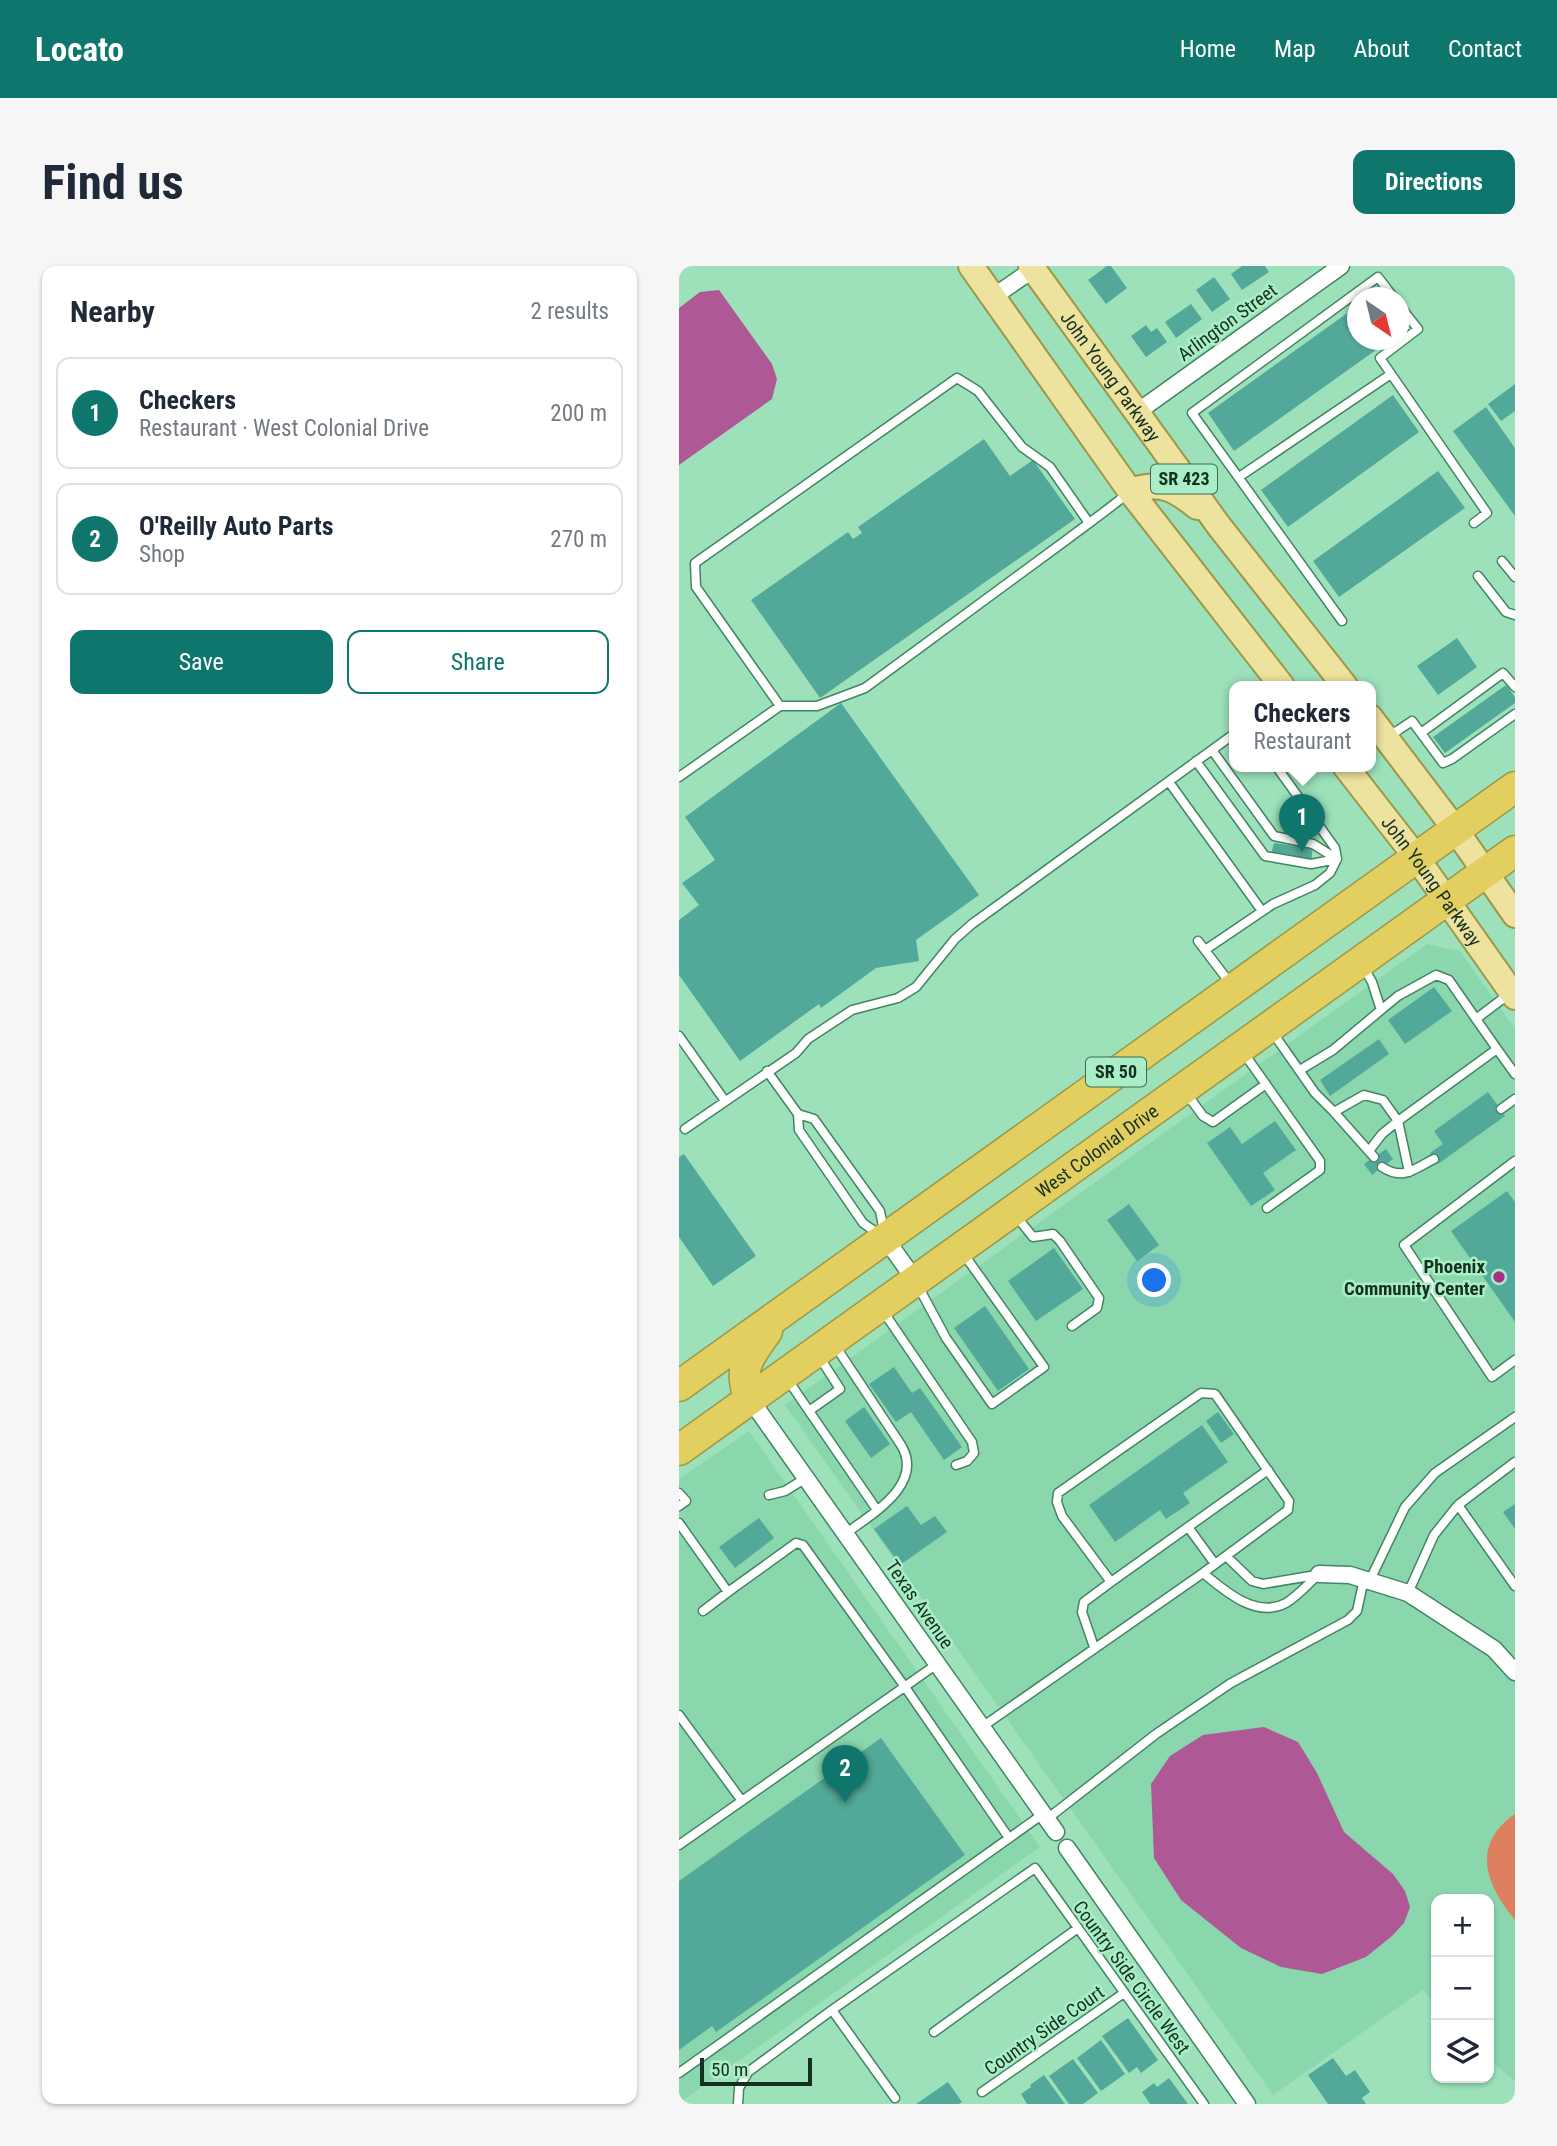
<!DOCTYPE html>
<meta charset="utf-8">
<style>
:root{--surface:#fff;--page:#f6f6f7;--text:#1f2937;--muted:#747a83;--line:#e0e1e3;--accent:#0f766e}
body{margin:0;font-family:"Roboto Condensed",sans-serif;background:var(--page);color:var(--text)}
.controls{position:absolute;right:21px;bottom:21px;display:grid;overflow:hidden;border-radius:14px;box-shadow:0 2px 5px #0004}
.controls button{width:63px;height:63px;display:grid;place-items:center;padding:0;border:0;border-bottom:2px solid var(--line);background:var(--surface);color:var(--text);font:35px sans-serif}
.compass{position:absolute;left:668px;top:21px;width:63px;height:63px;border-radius:50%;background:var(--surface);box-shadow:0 2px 5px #0004;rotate:145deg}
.scale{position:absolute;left:21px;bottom:18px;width:112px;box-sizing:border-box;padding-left:7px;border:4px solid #143021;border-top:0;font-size:19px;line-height:24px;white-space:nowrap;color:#143021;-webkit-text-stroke:5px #a9eec7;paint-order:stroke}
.you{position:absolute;left:476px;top:1015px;width:24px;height:24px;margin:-18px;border:5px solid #fff;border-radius:50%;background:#1a73e8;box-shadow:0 0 0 10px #1a73e833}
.badge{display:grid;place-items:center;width:46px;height:46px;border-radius:50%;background:var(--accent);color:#fff;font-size:23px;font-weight:700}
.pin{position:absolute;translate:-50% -58px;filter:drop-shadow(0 2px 4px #0008)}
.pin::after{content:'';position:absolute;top:37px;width:24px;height:21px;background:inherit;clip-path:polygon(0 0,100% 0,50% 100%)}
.popup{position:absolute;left:550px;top:415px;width:147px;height:91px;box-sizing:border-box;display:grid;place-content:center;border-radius:14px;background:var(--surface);filter:drop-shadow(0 2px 5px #0005);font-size:23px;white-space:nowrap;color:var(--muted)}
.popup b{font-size:26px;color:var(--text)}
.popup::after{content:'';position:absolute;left:50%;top:100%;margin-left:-14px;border:14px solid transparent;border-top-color:var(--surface)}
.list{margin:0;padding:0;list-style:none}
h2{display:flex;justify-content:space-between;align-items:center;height:91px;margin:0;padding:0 28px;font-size:30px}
h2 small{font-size:23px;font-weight:400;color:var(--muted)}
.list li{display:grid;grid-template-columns:46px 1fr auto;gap:21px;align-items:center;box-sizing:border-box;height:112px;margin:0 14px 14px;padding:0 14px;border:2px solid var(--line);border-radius:14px}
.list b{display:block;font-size:26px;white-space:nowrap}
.list p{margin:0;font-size:23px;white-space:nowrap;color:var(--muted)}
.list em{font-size:23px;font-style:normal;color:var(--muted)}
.actions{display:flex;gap:14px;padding:21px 28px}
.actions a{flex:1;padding:16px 0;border:2px solid var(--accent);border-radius:14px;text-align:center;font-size:24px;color:var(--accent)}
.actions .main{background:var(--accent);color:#fff}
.icon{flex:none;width:38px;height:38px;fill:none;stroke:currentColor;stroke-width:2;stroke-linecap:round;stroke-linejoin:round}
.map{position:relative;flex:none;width:836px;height:1838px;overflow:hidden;border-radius:14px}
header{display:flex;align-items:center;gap:42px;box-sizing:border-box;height:98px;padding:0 35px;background:var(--accent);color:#fff}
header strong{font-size:33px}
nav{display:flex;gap:38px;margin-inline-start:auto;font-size:24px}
.intro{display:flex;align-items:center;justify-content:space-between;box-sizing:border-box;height:168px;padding:0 42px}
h1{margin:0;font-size:49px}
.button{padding:18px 32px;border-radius:14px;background:var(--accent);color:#fff;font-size:24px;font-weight:700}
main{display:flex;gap:42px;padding:0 42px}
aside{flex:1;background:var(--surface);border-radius:14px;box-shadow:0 2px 5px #0004}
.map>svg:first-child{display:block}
.built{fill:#8ad7ad}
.green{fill:#de805f}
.water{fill:#af5896}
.building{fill:#53a999}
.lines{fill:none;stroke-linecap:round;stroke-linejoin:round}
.lane-casing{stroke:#428562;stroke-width:11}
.street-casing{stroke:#428562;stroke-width:19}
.primary-casing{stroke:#9b9749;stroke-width:28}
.highway-casing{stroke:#9b9749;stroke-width:33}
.lane{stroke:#fff;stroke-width:8}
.street{stroke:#fff;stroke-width:16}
.primary{stroke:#eee29f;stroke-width:24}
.highway{stroke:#e3cf5f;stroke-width:30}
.poi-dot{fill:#a63089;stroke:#a9eec7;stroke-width:2.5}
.labels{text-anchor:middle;stroke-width:5;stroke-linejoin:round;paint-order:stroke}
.shield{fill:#a9eec7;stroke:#416953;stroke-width:2}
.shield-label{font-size:18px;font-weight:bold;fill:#143021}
.street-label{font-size:19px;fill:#143021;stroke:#a9eec7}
.poi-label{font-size:19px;font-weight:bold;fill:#143021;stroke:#a9eec7;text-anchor:end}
</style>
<header>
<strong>Locato</strong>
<nav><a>Home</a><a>Map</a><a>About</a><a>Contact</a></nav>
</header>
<div class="intro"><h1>Find us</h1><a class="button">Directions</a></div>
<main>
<aside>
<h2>Nearby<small>2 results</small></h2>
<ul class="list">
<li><span class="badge">1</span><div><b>Checkers</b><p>Restaurant · West Colonial Drive</p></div><em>200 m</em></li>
<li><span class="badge">2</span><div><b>O'Reilly Auto Parts</b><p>Shop</p></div><em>270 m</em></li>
</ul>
<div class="actions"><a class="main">Save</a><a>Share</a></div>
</aside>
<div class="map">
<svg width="836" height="1838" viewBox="0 0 836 1838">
<rect width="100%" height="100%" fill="#9ce1ba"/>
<path class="built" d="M748 678 781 685 836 763V1815L810 1794V1633H757V1739L744 1724 594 1829 106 1139Z
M70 1165 361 1581 0 1837V1213Z"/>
<path class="green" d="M836 1548V1654C806 1618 792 1578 836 1548Z"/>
<path class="water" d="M40 24 93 98 98 113 93 133 0 199V42L21 26Z
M585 1461 619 1476 638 1507 665 1566 714 1608 726 1625 731 1641 725 1657 713 1670 687 1691 643 1708 602 1701 562 1682 502 1634 475 1592 472 1518 491 1490 524 1469Z"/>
<path class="building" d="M428 0H432L448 22 427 38 409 14Z
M563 0H586L590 6 563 24 552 8Z
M535 11 551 33 533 46 517 24Z
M512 38 523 53 497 72 486 56Z
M678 40V74H711L555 185 529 147Z
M467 59 472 66 478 62 488 76 467 91 452 70Z
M836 118V145L822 155 809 138Z
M714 129 740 166 609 261 582 224Z
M807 141 836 182V250L774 165Z
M305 173 331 210 354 194 396 253 141 432 72 334 169 266 174 273 183 267 179 261Z
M759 205 786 242 660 331 634 295Z
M778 372 798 401 759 429 738 400Z
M827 419 836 431V437L766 487 754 471Z
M162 437 300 629 237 674 240 695 197 702 142 742 140 738 61 795 0 709V654L20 639 3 617 36 594 6 551Z
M624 573 635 574 631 603 619 601 620 592 592 588 595 577 624 581Z
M755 721 773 745 726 778 709 754Z
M700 773 710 788 651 830 641 814Z
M809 826 826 850 759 898 751 887 764 878 755 865Z
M596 855 617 884 584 907 596 924 572 940 528 877 551 861 563 878Z
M707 883 714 893 693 909 685 898Z
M5 888 77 990 34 1020 0 971V891Z
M828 925 836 936V1056L772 965Z
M450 938 480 979 458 995 428 954Z
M375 982 404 1023 357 1055 329 1015Z
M306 1040 350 1103 319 1125 275 1062Z
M215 1101 233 1127 241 1122 283 1181 265 1194 232 1146 217 1156 190 1118Z
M185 1141 211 1178 192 1192 166 1155Z
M539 1146 555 1168 542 1177 527 1155Z
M523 1159 549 1196 504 1227 511 1237 487 1253 481 1244 436 1276 410 1239Z
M836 1238V1263L824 1246Z
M228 1240 242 1259 256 1250 268 1266 221 1299 195 1263Z
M80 1252 95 1272 56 1302 40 1281Z
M202 1472 286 1589 37 1766 33 1760 0 1784V1615Z
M449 1752 479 1794 462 1807 458 1801 450 1807 423 1770Z
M422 1774 446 1808 422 1825 398 1792Z
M654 1792 667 1810 676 1804 691 1826 683 1832 687 1838H649L629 1809Z
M394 1793 419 1827 404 1838H390L370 1810Z
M365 1809 386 1838H348L342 1828 352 1821 351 1819Z
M490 1812 509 1838H471L463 1826 475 1817 478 1821Z
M269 1816 283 1836 280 1838H237Z"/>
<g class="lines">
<g class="lane-casing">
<path id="lane" d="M720 39 739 63 701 92 808 247 795 257
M560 211 712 108
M410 257 371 201 343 181 299 125 278 112 16 297 17 321 101 440H138L186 422 386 275C407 259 429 244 449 227
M823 295 836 311
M799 310 827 346 836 349
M663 355 513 147 699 11 715 32
M742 467 824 407 836 421
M709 471 733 455 764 497 773 493 836 448
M533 484 595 570 634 578 658 593
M517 495 586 590 632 598 658 593
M0 511 101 440
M490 516 583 645
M519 675 551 717
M526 684 594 638 636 619 651 607 658 593 656 582 597 500
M702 744 719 730 757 709 770 714 797 753
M594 767 636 827 655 846 685 829 704 834 719 855 818 783 797 753 830 728
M0 770 46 835
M818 783 836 808
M564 786 641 895V904L588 942
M621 804 654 784 702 744 693 716 685 702
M88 805 119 848 120 864 184 957 201 969
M507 827 524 850 534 856 587 818
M822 843 836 833
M655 846 695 891
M119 848 135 853 201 945 205 965
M6 863 117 787 129 773 173 744 219 732 237 721 276 673 293 658 555 468
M690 885 703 868 719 855 730 906
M836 895 725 979 813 1111 836 1094
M703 901C724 915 735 903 755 893
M337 950 354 971 374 968 381 975 420 1032 418 1042 393 1060
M239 1020 267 1072 313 1138 365 1101 284 987
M204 1045 293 1176 295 1187 288 1195 277 1199
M155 1078 222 1179C246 1218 193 1248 166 1268
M109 1114 130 1145 161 1123 141 1092
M130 1145 198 1244
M836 1196 779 1239 836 1320
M0 1227 7 1235 0 1240
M90 1229 106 1225 127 1212
M0 1257 49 1326 117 1277 124 1279 226 1421 330 1572
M509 1261 536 1298
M547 1290 573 1315 584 1318 637 1309
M524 1307C546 1325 577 1353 607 1337 619 1330 630 1317 640 1308
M691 1314 726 1241 756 1207 836 1151
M432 1316 589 1204
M729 1327 755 1269 779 1239
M24 1345 49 1326
M0 1449 63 1535
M303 1461 524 1307 609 1244 610 1235 536 1128 522 1127 379 1227 378 1236 383 1250 432 1316 405 1336 403 1346 415 1381
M368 1553 477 1468 552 1417 669 1354 678 1345 685 1313
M0 1579 258 1398
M153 1744 216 1832
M255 1766 399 1662
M0 1807 364 1548
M303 1826 445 1727
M59 1838 60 1822 69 1806 153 1744 356 1602 525 1838"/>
</g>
<g class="street-casing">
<path id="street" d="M314 31 359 0
M457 147 662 0
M206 972 236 1014
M71 1133 377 1566
M640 1308 671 1309 729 1327 815 1383 836 1406
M388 1582 568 1838"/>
</g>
<g class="primary-casing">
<g id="primary">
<path d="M292 0 451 225 603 420"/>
<path id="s1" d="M352 0 540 260 666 420"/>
<path d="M451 225C481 215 495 222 518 241"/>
<path d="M691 451 776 563 836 649"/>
<path id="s2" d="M666 500 737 591 836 731"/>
</g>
</g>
<g class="highway-casing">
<g id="highway">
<path d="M0 1120 836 521"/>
<path d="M71 1133C58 1102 70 1091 88 1065"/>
<path id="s3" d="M0 1184 836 585"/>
</g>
</g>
<use href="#lane" class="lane"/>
<use href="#street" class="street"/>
<use href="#primary" class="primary"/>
<use href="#highway" class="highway"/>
</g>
<circle class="poi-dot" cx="820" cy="1011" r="7"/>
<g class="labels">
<g class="shield">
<rect x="472" y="198.5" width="66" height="29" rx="5"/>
<rect x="407" y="791.5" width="60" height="29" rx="5"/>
</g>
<g class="shield-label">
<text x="505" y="219">SR 423</text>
<text x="437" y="812">SR 50</text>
</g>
<g class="street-label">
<text transform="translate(548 56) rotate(-36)" y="7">Arlington Street</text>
<text dy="7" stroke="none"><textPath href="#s1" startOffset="136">John Young Parkway</textPath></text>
<text dy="7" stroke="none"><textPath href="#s2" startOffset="144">John Young Parkway</textPath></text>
<text dy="7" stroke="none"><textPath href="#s3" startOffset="514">West Colonial Drive</textPath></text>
<text transform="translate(241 1338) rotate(55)" y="7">Texas Avenue</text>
<text transform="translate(453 1711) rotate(54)" y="7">Country Side Circle West</text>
<text transform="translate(365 1764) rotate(-35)" y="7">Country Side Court</text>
</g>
<g class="poi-label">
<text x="806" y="1007">Phoenix<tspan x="806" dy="22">Community Center</tspan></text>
</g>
</g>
</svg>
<div class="controls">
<button>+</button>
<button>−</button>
<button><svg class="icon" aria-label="layers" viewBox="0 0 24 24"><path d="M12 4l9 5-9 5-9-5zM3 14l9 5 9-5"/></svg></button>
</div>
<svg class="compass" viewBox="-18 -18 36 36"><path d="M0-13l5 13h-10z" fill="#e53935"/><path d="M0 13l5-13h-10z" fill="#747a83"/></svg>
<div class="scale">50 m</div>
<div class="you"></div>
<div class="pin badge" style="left:623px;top:586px">1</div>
<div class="popup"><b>Checkers</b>Restaurant</div>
<div class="pin badge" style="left:166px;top:1537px">2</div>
</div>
</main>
